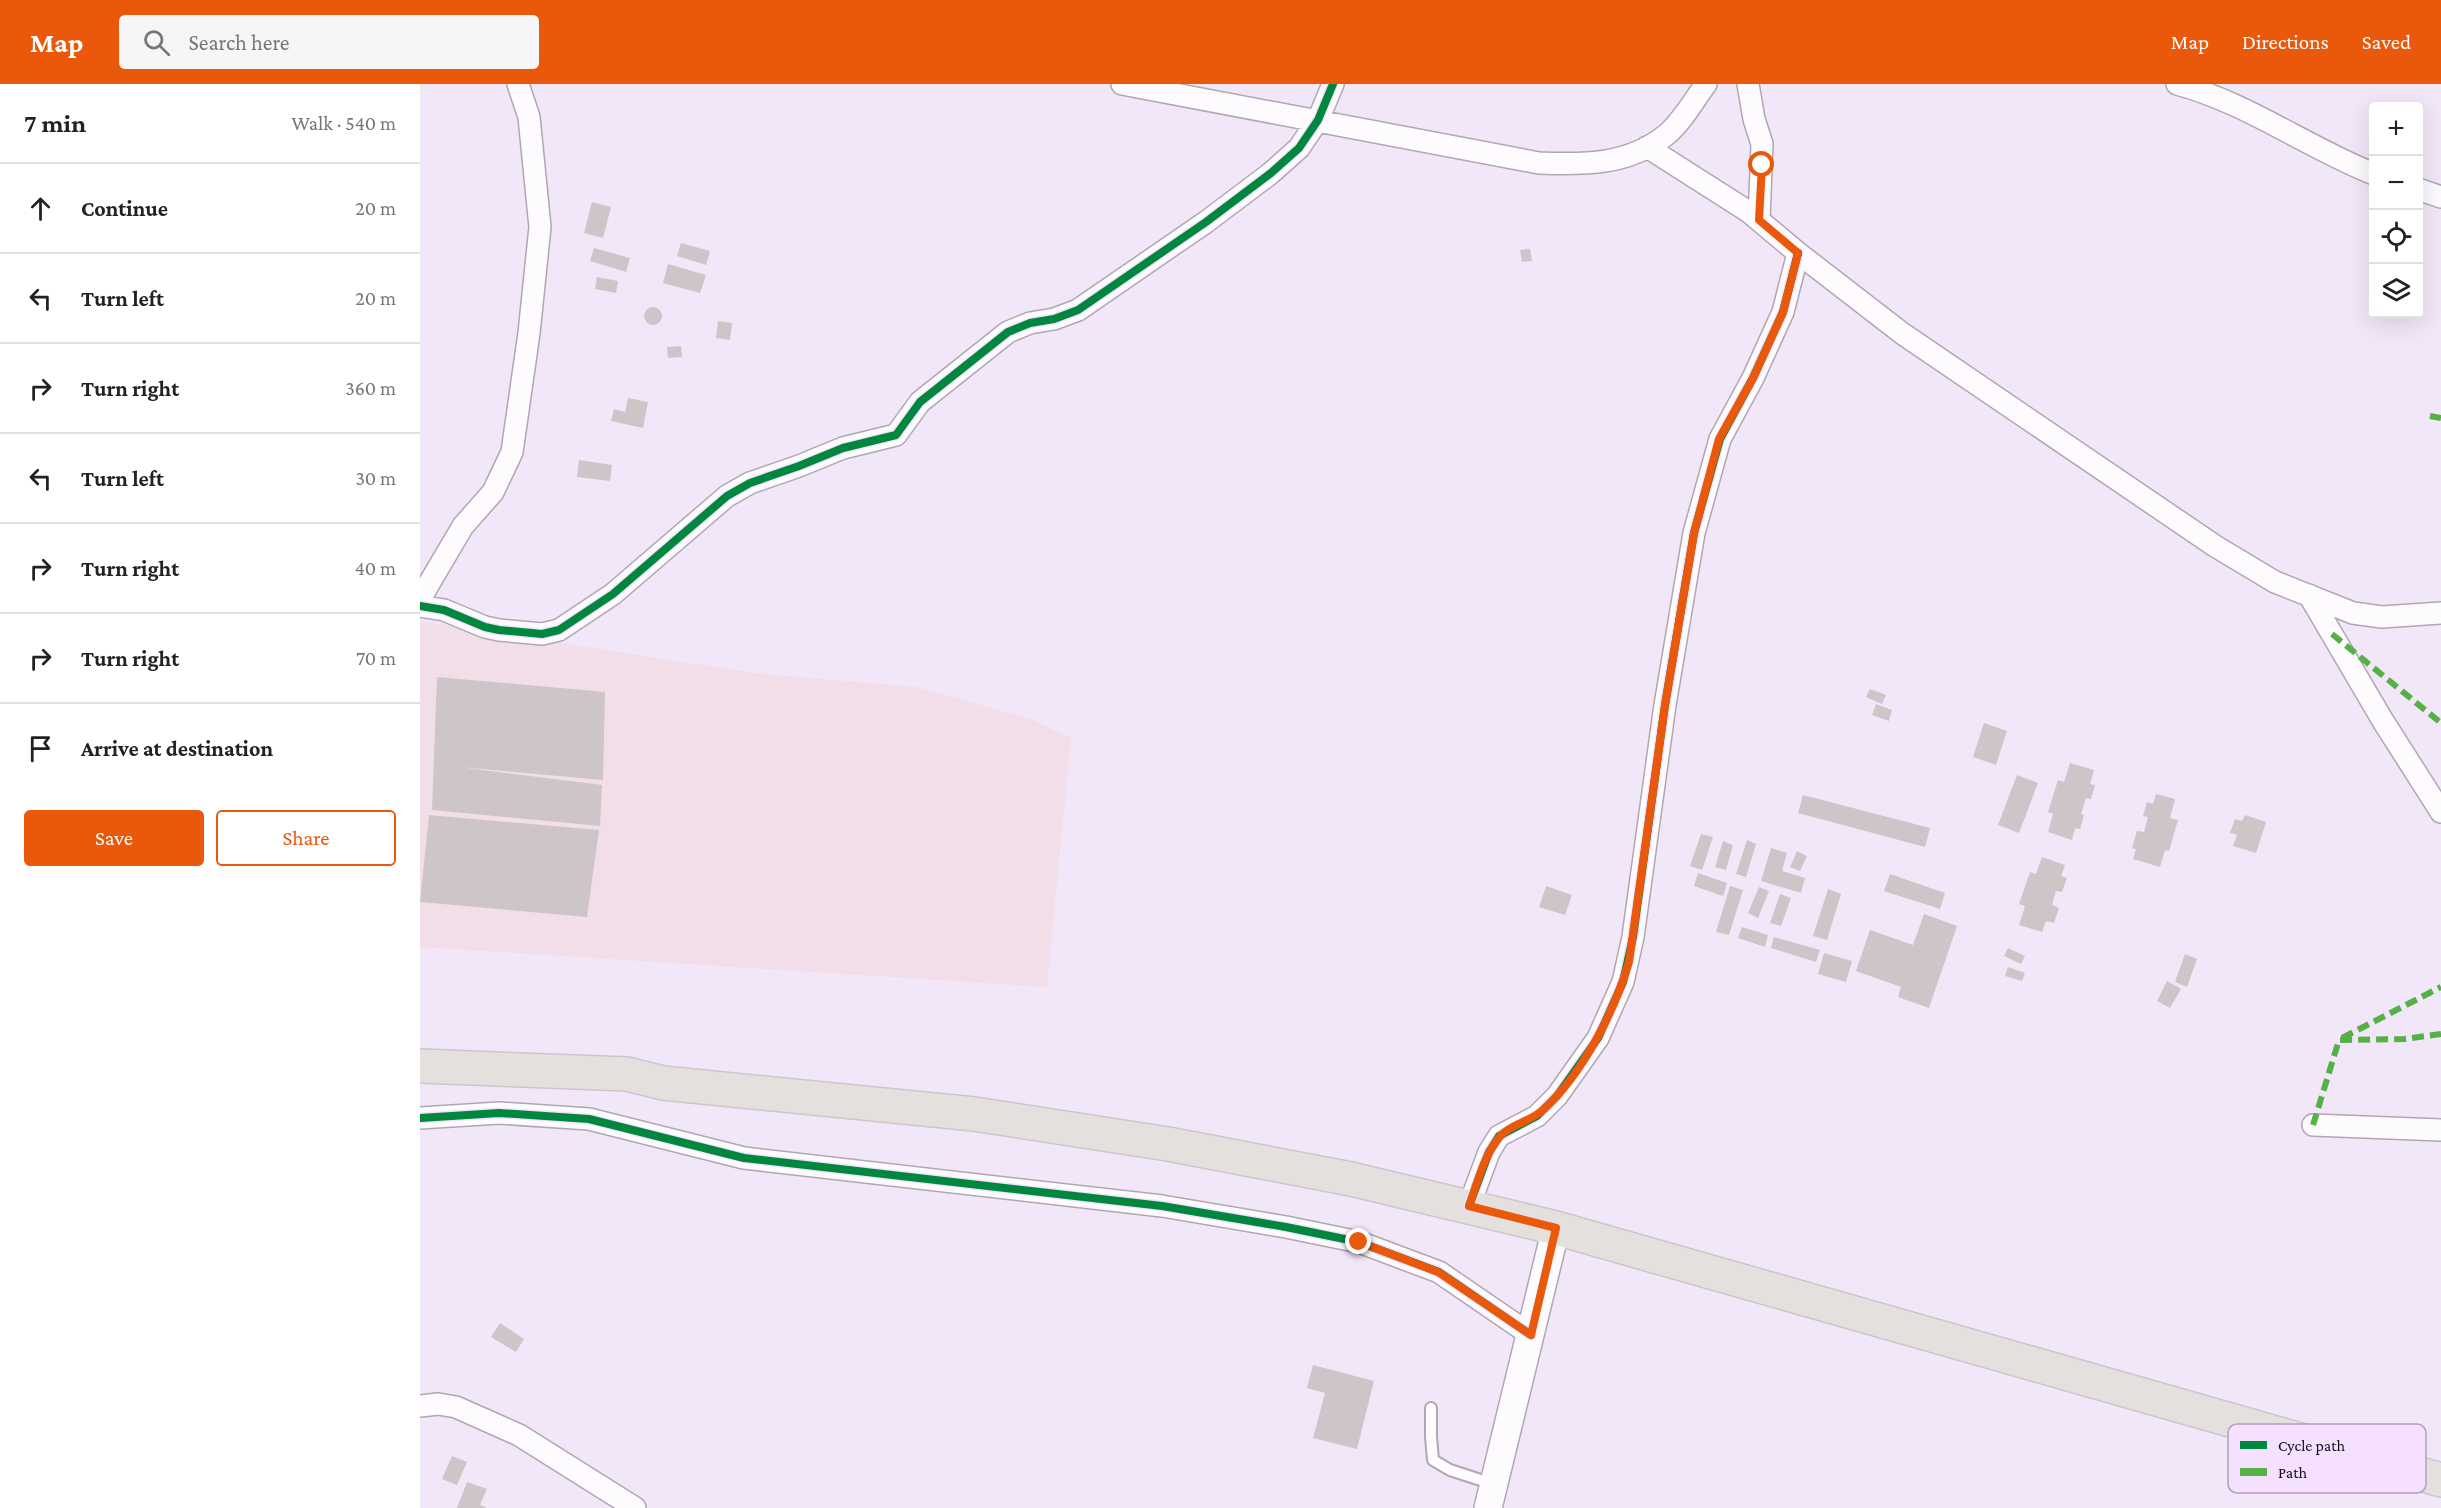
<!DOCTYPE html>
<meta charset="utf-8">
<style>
:root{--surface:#fff;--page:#f6f6f6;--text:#222;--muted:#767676;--line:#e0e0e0;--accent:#ea580c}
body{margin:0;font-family:"Crimson Pro",serif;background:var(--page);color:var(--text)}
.controls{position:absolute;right:18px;top:18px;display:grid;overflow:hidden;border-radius:6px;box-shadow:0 6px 24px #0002}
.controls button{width:54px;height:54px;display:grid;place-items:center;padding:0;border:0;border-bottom:2px solid var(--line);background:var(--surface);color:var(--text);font:30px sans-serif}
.stop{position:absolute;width:18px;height:18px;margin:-14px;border:4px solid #ea580c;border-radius:50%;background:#fff}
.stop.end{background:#ea580c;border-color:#fff;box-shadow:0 2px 6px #0008}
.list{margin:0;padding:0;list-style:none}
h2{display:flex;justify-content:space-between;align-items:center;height:78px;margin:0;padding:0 24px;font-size:26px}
h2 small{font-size:20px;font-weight:400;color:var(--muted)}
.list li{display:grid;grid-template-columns:39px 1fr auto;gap:18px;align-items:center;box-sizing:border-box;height:90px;padding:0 24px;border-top:2px solid var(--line)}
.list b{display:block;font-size:22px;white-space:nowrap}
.list em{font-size:20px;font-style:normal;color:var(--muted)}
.actions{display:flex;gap:12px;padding:18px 24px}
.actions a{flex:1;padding:14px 0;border:2px solid var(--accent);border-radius:6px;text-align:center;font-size:21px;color:var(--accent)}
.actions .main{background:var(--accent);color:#fff}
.icon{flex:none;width:33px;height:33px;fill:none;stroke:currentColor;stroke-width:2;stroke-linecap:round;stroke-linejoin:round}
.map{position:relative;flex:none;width:2021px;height:1424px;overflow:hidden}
header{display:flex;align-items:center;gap:36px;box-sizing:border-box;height:84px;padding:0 30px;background:var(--accent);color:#fff}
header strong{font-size:28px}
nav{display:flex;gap:33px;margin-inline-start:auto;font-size:21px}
.search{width:420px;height:54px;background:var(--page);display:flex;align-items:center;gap:15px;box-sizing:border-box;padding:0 21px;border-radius:6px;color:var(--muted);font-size:22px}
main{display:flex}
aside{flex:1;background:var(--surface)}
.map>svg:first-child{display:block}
.industrial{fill:#f2dee8}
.building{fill:#cec5c8}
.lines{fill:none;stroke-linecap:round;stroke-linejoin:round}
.service-casing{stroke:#afa7b3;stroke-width:14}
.minor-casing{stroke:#afa7b3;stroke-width:24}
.tertiary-casing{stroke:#afa7b3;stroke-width:30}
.primary-casing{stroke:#cbc6ce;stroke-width:36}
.service{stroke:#fdfbfe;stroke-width:10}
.minor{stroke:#fdfbfe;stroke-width:21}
.tertiary{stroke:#fdfbfe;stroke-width:27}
.primary{stroke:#e4e0de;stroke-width:33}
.quiet{stroke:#55b045;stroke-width:6;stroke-dasharray:12 6;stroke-linecap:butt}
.cycleway-casing{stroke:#f5e0ff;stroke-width:11}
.cycleway{stroke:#00873e;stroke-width:8}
.route{stroke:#ea580c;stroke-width:8}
.key{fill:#f5e0ff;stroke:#b1a0b9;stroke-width:1.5}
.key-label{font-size:16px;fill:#130c16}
</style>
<header>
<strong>Map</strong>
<div class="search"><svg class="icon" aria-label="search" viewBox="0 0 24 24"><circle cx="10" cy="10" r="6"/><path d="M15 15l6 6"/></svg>Search here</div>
<nav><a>Map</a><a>Directions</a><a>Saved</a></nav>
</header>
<main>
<aside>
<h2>7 min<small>Walk · 540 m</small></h2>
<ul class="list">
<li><svg class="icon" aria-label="ahead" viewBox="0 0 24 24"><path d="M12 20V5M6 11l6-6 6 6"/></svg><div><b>Continue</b></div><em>20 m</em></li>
<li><svg class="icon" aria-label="left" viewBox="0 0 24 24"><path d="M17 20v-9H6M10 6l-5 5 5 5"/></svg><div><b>Turn left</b></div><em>20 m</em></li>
<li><svg class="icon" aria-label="right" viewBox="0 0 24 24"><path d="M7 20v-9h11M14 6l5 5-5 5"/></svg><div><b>Turn right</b></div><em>360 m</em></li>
<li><svg class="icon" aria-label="left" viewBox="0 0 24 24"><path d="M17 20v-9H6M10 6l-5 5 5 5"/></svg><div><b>Turn left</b></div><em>30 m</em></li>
<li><svg class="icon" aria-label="right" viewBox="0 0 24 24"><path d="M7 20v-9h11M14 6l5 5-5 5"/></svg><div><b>Turn right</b></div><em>40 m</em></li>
<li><svg class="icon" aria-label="right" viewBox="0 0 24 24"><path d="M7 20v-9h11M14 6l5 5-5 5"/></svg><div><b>Turn right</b></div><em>70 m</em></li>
<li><svg class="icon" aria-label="arrive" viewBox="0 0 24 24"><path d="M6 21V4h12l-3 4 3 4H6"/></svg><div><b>Arrive at destination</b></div></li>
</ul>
<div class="actions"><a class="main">Save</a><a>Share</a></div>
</aside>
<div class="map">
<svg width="2021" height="1424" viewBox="0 0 2021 1424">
<rect width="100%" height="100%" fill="#f2e7f8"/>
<path class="industrial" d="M0 537 334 589 497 603 610 635 651 654 627 903 0 863Z"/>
<path class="building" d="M172 118 191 123 183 154 164 149Z
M261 159 290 167 286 181 257 172Z
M174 164 210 174 206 188 170 177Z
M1110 165 1112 177 1102 178 1100 166Z
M248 180 286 191 280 209 243 199Z
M177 193 198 197 196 209 175 205Z
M224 232a9 9 0 1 1 18 0a9 9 0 1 1-18 0Z
M298 237 312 239 310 256 296 254Z
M261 262 262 273 248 274 247 263Z
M208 314 228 318 223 344 191 337 194 325 205 328Z
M159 376 192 381 190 397 157 393Z
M17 593 185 608 183 696 39 683 182 701 180 742 12 726Z
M1450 605 1466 611 1462 620 1446 613Z
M1456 620 1472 626 1469 637 1452 631Z
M1564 639 1587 647 1576 681 1553 673Z
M1650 679 1674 686 1670 700 1675 701 1671 715 1666 714 1661 730 1664 731 1660 745 1655 744 1652 756 1628 748 1633 730 1628 728 1638 696 1644 698Z
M1597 691 1618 699 1599 749 1578 741Z
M1736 710 1755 715 1750 734 1758 736 1749 767 1745 766 1740 783 1713 775 1716 765 1712 764 1717 747 1724 748 1728 733 1723 732 1727 718 1733 720Z
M1383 711 1510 744 1505 763 1378 729Z
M9 731 179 746 167 833 0 818Z
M1825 731 1846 738 1836 769 1813 762 1817 751 1810 749 1815 735 1822 737Z
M1281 750 1293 753 1282 786 1270 782Z
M1327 756 1336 760 1326 793 1316 790Z
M1303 757 1313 761 1306 786 1295 783Z
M1351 764 1367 769 1362 787 1385 794 1381 809 1341 797Z
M1377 767 1387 772 1380 787 1370 783Z
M1622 773 1645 781 1641 792 1647 794 1642 808 1636 807 1632 821 1639 824 1634 839 1626 837 1622 848 1599 841 1605 822 1599 820 1610 788 1616 790Z
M1278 789 1307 799 1303 812 1274 802Z
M1470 790 1525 809 1520 825 1464 807Z
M1126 802 1152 811 1145 831 1119 823Z
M1310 802 1323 806 1309 851 1296 848Z
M1339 803 1349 807 1338 834 1328 829Z
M1408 805 1421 810 1407 856 1393 852Z
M1360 810 1371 814 1361 842 1350 839Z
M1504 830 1537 842 1509 924 1478 913 1481 903 1436 887 1450 846 1493 861Z
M1322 843 1348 851 1345 863 1318 854Z
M1354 853 1400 866 1396 878 1351 864Z
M1588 864 1605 872 1601 880 1584 872Z
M1404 869 1432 877 1426 898 1398 890Z
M1765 870 1777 875 1767 903 1755 898Z
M1588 883 1605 889 1602 897 1585 892Z
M1747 897 1761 905 1750 924 1737 917Z
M80 1239 104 1255 96 1268 71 1253Z
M893 1281 954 1297 937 1365 893 1354 905 1309 887 1304Z
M32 1372 47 1378 37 1401 22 1395Z
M47 1398 67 1405 60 1421 67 1424H37Z"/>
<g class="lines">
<g class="service-casing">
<path id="service" d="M1011 1324V1353L1013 1376 1030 1386 1073 1400"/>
</g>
<g class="minor-casing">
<path id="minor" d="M702 0 1119 79C1164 81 1209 81 1246 51 1262 38 1274 16 1286 0
M1328 0 1334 35 1342 60 1339 136
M1757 0C1828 19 1886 63 1954 90
M1227 63 1329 128 1378 169 1483 250 1795 462 1855 498 1933 529 1962 533 2021 529
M1998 105 2021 113
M1889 511 1963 637 2021 728
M0 515 43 442 73 408 92 368 109 249 120 143 109 33 98 0
M0 522 24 526 65 543 79 546 122 550 139 546 193 510 307 412 330 399 379 382 423 364 476 351 500 318 588 248 610 239 634 235 658 226 786 138 851 89 879 64 898 36 913 0
M0 1034 79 1029 169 1035 324 1074 742 1122 866 1143 939 1158 1019 1188 1111 1251
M1893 1041 2021 1046
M1049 1122 1069 1068 1079 1052 1117 1032 1137 1012 1178 954 1203 898 1213 853 1245 621 1274 449 1300 355 1333 294 1363 228 1378 169
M0 1322 18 1320 36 1323 99 1351 215 1424"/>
</g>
<g class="tertiary-casing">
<path id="tertiary" d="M1068 1424 1136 1144"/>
</g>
<g class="primary-casing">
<path id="primary" d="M0 982 207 990 243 999 554 1030 748 1060 931 1095 1136 1144 2021 1396"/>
</g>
<use href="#service" class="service"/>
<use href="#minor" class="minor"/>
<use href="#tertiary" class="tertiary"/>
<use href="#primary" class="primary"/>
<path class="quiet" d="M2010 332 2021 334
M1912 550 2021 639
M1922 954 2021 903
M1893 1041 1919 956 1984 955 2021 950"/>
<g class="cycleway-casing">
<path id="cycleway" d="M0 522 24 526 65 543 79 546 122 550 139 546 193 510 307 412 330 399 379 382 423 364 476 351 500 318 588 248 610 239 634 235 658 226 786 138 851 89 879 64 898 36 913 0
M0 1034 79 1029 169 1035 324 1074 742 1122 866 1143 939 1158 1019 1188 1111 1251
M1049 1122 1069 1068 1079 1052 1117 1032 1137 1012 1178 954 1203 898 1213 853 1245 621 1274 449 1300 355 1333 294 1363 228 1378 169"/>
</g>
<use href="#cycleway" class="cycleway"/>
</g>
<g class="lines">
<path class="route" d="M939 1158 1018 1188 1111 1251 1136 1144 1049 1122C1057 1100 1063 1074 1078 1055 1089 1040 1111 1038 1124 1025 1163 989 1194 928 1209 878L1245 621 1274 449 1299 355 1333 294 1363 228 1378 169 1339 136 1342 81"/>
</g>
<rect x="1808" y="1340" width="198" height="69" rx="9" class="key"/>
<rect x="1820" y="1357" width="27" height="8" fill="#00873e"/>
<rect x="1820" y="1384" width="27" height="8" fill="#55b045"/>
<g class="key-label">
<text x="1858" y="1367">Cycle path</text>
<text x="1858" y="1394">Path</text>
</g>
</svg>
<div class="controls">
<button>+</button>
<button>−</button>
<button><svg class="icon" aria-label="locate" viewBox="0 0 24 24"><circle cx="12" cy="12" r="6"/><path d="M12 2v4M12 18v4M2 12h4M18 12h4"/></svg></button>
<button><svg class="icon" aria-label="layers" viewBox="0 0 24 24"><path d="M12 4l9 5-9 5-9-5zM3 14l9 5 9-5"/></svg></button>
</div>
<div class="stop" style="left:1342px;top:81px"></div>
<div class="stop end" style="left:939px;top:1158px"></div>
</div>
</main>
